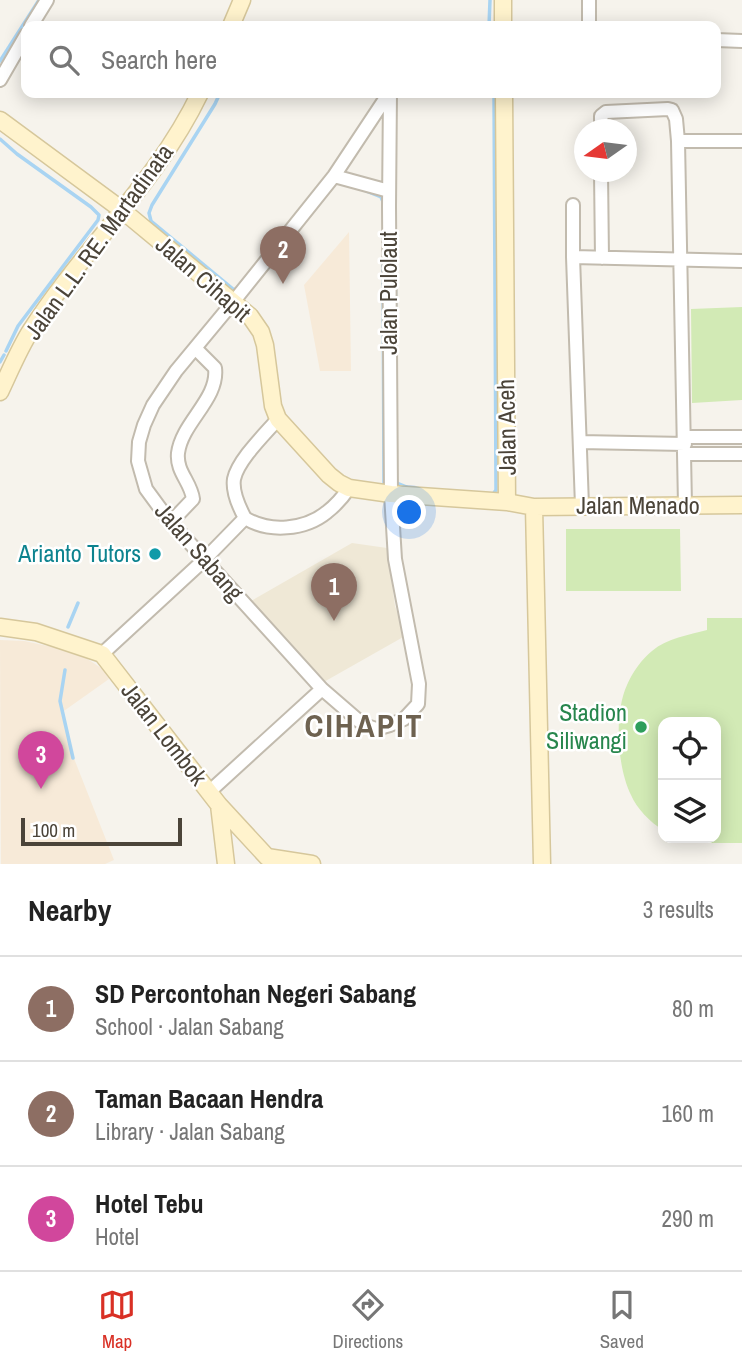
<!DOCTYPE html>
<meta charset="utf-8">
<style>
:root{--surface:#fff;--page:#f2f2f2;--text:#222;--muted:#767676;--line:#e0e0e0;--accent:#d93025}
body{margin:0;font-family:"Archivo Narrow",sans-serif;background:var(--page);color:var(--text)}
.controls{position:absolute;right:21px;bottom:21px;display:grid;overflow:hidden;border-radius:14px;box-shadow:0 4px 18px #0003}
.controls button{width:63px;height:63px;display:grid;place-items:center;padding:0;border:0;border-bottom:2px solid var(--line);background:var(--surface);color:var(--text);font:35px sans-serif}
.compass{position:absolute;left:574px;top:119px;width:63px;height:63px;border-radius:50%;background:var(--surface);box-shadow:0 4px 18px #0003;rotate:256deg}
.scale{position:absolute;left:21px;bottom:18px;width:161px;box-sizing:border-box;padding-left:7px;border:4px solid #4b4439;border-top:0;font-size:19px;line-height:24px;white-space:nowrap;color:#4b4439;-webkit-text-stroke:5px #fff;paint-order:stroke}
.you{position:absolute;left:410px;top:513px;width:24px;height:24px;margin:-18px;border:5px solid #fff;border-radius:50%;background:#1a73e8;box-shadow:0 0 0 10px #1a73e833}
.badge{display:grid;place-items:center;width:46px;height:46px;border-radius:50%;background:var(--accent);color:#fff;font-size:23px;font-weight:700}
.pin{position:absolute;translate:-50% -58px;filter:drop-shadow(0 2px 4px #0008)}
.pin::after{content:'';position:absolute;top:37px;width:24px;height:21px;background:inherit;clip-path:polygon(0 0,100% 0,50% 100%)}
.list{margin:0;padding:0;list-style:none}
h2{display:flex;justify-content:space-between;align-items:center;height:91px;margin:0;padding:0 28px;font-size:30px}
h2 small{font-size:23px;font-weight:400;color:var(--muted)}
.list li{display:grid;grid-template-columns:46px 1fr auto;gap:21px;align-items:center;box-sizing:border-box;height:105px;padding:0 28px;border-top:2px solid var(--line)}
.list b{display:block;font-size:26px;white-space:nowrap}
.list p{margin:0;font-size:23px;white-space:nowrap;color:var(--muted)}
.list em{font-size:23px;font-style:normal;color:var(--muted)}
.icon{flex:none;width:38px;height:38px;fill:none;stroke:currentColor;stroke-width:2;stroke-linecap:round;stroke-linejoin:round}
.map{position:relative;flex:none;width:742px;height:864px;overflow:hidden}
.search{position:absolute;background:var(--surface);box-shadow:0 4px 18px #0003;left:21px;right:21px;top:21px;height:77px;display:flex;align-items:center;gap:18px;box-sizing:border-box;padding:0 24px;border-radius:14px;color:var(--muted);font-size:26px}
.sheet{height:406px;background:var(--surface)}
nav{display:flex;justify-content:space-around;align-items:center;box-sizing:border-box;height:98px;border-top:2px solid var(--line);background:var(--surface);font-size:19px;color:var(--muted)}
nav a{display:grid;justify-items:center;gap:4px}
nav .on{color:var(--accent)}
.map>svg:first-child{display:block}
.commercial{fill:#f7ead8}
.education{fill:#efe8d6}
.green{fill:#d2eab5}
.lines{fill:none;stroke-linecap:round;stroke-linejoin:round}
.stream{stroke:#a9d4f2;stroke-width:3.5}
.street-casing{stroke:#c2bbae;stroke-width:16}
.secondary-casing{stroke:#d6c79b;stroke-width:19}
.street{stroke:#fff;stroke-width:12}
.secondary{stroke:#fff3cd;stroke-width:16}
.culture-dot{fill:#0f9aa8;stroke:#fff;stroke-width:2.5}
.leisure-dot{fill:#2e9e5b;stroke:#fff;stroke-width:2.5}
.labels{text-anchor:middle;stroke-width:5;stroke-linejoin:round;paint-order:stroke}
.street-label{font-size:24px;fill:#4b4439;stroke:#fff}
.culture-label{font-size:24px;fill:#0d838f;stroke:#fff;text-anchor:end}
.leisure-label{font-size:24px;fill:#27864d;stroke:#fff;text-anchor:end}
.district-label{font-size:32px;font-weight:bold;letter-spacing:2px;fill:#6e6250;stroke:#fff}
</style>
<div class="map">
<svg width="742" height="864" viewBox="0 0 742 864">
<rect width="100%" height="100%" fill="#f6f3ec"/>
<path class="commercial" d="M349 232 351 371H320L304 285Z
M0 640 24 641 62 649 86 658 104 670 109 679 61 713 75 761 114 860 105 864H1Z"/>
<path class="education" d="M352 543 387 548 395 606 405 636 322 683 251 601Z"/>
<path class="green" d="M742 307V400L692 403 691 309Z
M566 529H680L681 591H566Z
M707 618H742V843H704V839L690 838H716V722H663V830C650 822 637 809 631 795 617 767 614 713 627 685 632 673 642 659 652 651 667 638 689 635 707 630Z"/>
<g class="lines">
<path class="stream" d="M489 26 490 0
M0 61 39 0
M220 93 215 104 152 205 149 213 151 221 233 289 237 290
M0 139 17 154 91 207 99 215 98 220 18 326 6 351
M395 182 396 388
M366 191 381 197 384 204
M0 362 4 355
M396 480 397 483 409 488
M381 486 384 485 383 261
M493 494 496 490 494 93
M68 627 78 603
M65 670 60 701 73 758"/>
<g class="street-casing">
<path id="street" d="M589 0V26
M31 26 47 0
M716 40 742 41
M0 80 26 35
M389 93 334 176 234 301 176 371 153 405 144 425 139 442 138 461 146 489 168 519 322 689 359 721 367 726 376 729 390 725 404 719 418 704 419 684 395 559 391 494 389 206 390 93
M601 130V116L606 112 668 109 672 110 676 119 678 141 685 505
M678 141H742
M601 172 602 258
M334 176 389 191
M573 205V257L582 506
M573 257 742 261
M685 437H742
M580 442 685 444
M685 454H742
M245 518C239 507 232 492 234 479 238 460 265 434 278 419
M171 522 193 499C191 482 176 472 178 453 182 422 219 399 215 368L195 348
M102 654 204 560 245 518C269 533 305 530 327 512 336 505 343 497 349 488
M209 792 322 689"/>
</g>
<g class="secondary-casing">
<path id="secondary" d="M503 0V26
M231 26 242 0
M504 93 507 502
M0 120 122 210 250 316 261 332 265 345 273 406 278 419 329 475 339 483 349 488 391 494 507 502 534 507 742 505
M0 392C10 371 19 349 31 330 84 248 158 181 200 93
M534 507 542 864
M0 627 36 632 102 654 219 805 267 857 312 864
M219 805 226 864"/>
</g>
<use href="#street" class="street"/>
<use href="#secondary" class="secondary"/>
</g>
<circle class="culture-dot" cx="155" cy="554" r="7"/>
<circle class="leisure-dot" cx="641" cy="727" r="7"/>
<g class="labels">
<g class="street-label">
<text transform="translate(99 242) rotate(-54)" y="8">Jalan L.L. RE. Martadinata</text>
<text transform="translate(203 279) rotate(41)" y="8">Jalan Cihapit</text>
<text transform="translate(389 293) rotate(-90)" y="8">Jalan Pulolaut</text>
<text transform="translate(507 427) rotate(-91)" y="8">Jalan Aceh</text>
<text x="638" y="514">Jalan Menado</text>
<text transform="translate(199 552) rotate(49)" y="8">Jalan Sabang</text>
<text transform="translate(164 734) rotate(52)" y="8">Jalan Lombok</text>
</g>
<g class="culture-label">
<text x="141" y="562">Arianto Tutors</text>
</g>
<g class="leisure-label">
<text x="627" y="721">Stadion<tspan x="627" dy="28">Siliwangi</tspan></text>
</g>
<g class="district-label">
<text x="364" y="737">CIHAPIT</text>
</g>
</g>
</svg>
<div class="controls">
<button><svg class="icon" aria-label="locate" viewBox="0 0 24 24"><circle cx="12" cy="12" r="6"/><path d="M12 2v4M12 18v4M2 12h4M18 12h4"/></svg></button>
<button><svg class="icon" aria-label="layers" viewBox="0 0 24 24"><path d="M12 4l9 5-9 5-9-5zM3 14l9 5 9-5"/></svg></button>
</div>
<svg class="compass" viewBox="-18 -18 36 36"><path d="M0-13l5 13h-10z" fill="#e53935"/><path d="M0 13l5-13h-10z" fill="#767676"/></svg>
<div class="scale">100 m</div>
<div class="you"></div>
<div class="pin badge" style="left:334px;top:621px;background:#8d6e63">1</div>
<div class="pin badge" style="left:283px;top:284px;background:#8d6e63">2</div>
<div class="pin badge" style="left:41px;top:789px;background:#d1479c">3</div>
<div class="search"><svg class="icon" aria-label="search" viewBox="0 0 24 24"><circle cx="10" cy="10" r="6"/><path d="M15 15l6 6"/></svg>Search here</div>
</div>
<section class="sheet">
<h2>Nearby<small>3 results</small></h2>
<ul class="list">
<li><span class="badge" style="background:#8d6e63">1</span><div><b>SD Percontohan Negeri Sabang</b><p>School · Jalan Sabang</p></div><em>80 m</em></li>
<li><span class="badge" style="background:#8d6e63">2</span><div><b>Taman Bacaan Hendra</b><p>Library · Jalan Sabang</p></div><em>160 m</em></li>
<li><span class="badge" style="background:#d1479c">3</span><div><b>Hotel Tebu</b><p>Hotel</p></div><em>290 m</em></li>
</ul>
</section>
<nav>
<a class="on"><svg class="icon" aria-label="map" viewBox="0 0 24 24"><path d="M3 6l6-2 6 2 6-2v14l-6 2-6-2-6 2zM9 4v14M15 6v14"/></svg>Map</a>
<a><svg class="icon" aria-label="directions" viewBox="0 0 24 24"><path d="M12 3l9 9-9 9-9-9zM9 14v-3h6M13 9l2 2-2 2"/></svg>Directions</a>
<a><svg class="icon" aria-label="saved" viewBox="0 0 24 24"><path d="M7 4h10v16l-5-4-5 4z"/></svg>Saved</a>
</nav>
